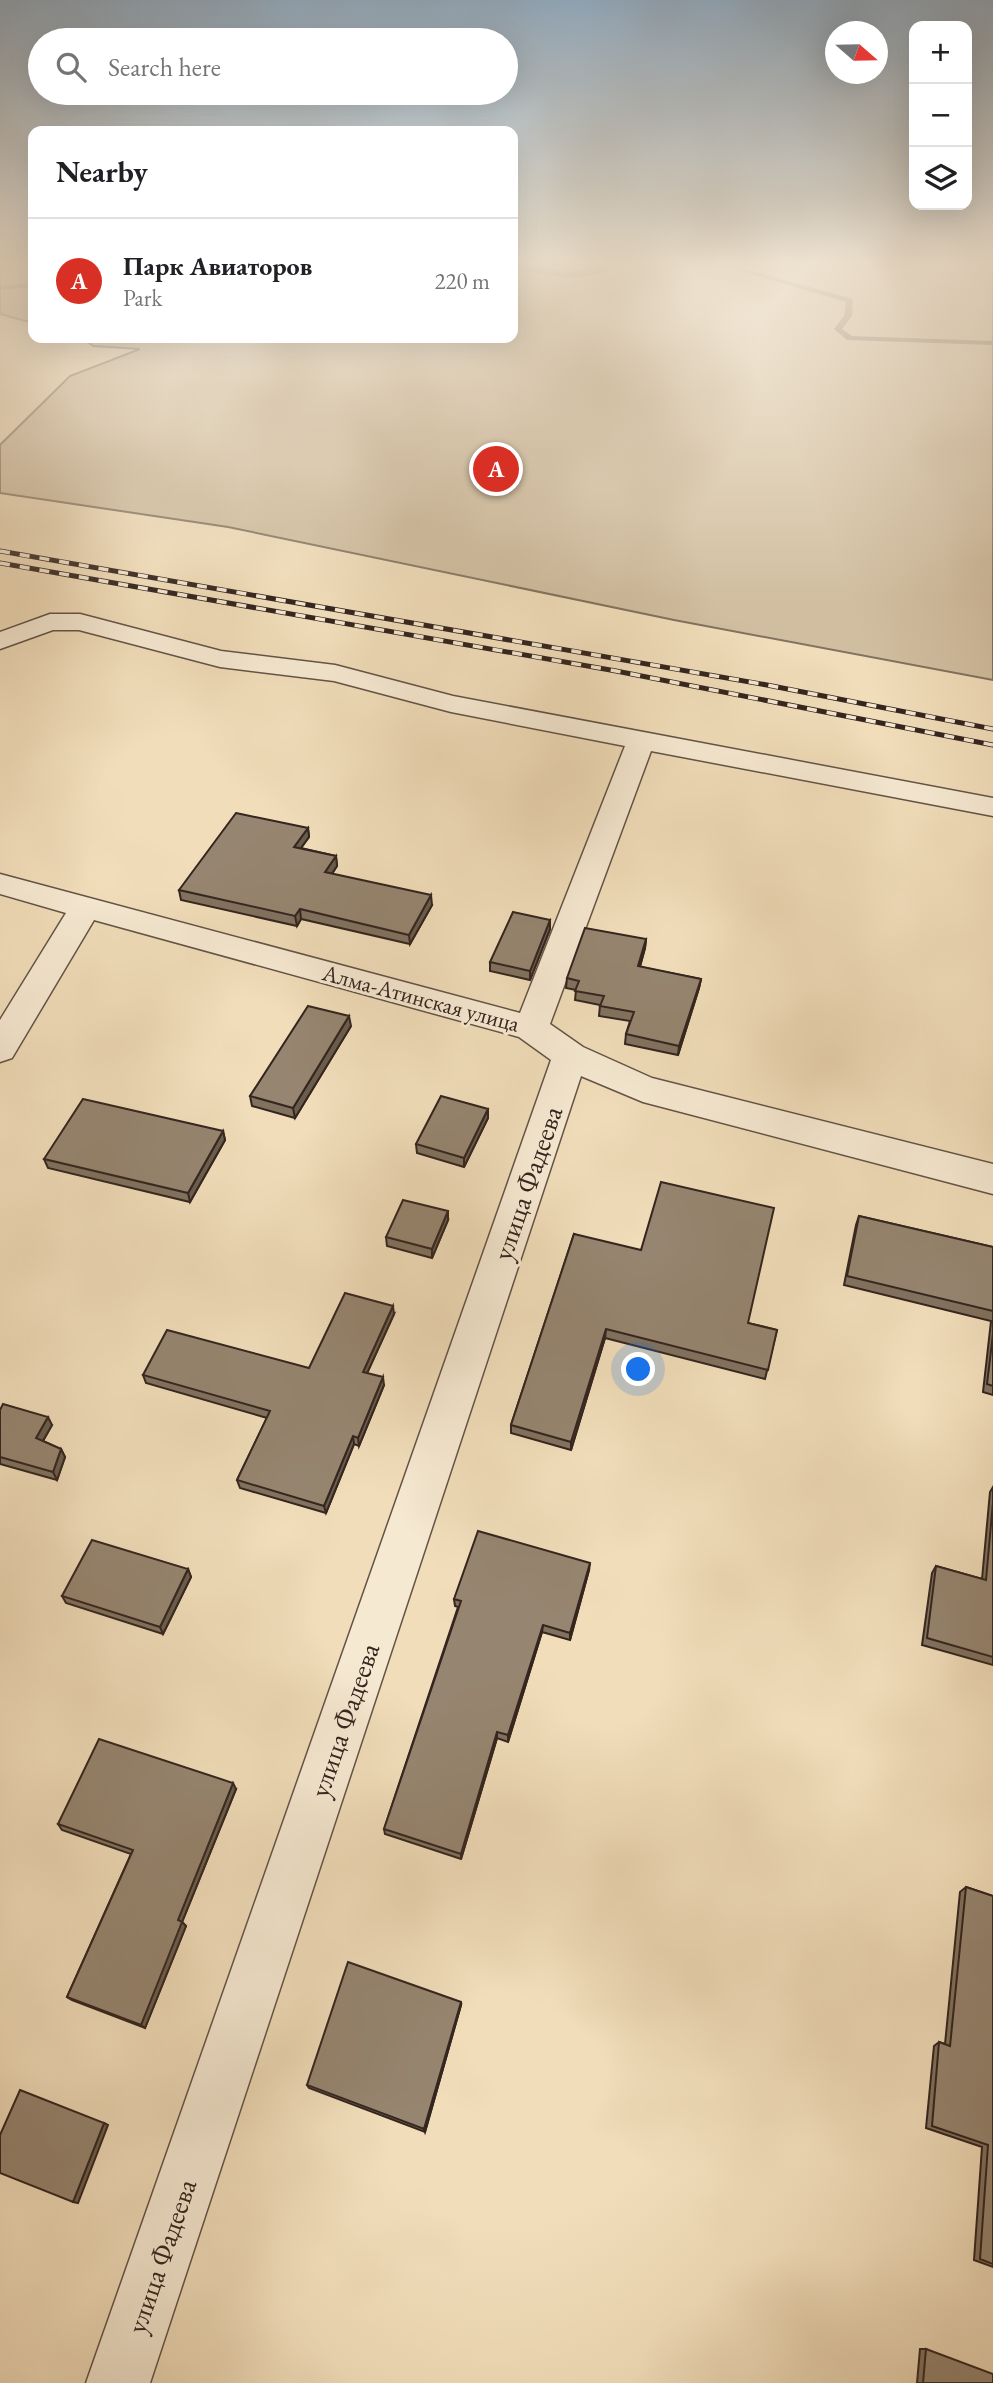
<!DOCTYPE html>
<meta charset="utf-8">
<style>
:root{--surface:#fff;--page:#f2f2f2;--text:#202124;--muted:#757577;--line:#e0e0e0;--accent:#d93025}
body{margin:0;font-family:"EB Garamond",serif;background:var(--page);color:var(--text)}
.controls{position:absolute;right:21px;top:21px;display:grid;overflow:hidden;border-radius:14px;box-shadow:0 7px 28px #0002}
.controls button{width:63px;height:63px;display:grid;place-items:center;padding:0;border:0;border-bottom:2px solid var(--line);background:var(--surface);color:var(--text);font:35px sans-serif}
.compass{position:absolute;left:825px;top:21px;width:63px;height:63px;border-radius:50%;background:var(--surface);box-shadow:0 7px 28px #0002;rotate:110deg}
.you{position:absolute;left:639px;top:1370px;width:24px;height:24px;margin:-18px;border:5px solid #fff;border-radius:50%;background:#1a73e8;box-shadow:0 0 0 10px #1a73e833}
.badge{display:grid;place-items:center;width:46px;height:46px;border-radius:50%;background:var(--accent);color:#fff;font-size:23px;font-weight:700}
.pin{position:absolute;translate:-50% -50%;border:4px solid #fff;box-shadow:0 2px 7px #0006}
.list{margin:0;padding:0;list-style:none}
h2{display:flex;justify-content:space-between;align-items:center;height:91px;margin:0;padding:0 28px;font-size:30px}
h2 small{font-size:23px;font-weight:400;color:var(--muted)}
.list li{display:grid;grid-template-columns:46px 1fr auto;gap:21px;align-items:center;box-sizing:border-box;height:126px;padding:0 28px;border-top:2px solid var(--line)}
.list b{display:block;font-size:26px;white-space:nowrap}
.list p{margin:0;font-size:23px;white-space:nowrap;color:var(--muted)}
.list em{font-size:23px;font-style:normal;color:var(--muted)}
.icon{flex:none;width:38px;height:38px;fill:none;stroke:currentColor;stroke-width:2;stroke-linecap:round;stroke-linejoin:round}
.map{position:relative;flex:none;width:993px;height:2383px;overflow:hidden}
.search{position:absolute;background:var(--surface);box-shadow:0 7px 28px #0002;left:28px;top:28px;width:490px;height:77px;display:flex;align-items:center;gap:18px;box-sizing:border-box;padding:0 24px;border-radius:38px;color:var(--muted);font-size:26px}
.panel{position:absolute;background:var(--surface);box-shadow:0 7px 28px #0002;left:28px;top:126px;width:490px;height:217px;border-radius:14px}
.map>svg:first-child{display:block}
.green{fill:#d1bea0;stroke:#827260;stroke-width:2}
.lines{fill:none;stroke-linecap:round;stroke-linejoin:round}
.stream{fill:#7f6e5c;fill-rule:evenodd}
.minor-casing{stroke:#635346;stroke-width:3}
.minor{fill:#f6e9d2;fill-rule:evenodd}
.rail-casing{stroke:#34251f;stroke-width:5}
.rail{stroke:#f6e9d2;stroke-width:3.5;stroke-dasharray:10;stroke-linecap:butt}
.wall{fill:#817260;stroke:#34251f;stroke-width:2}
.shaded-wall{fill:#695d4e;stroke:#34251f;stroke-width:2}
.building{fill:#968570;stroke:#34251f;stroke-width:2}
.labels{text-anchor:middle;stroke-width:6;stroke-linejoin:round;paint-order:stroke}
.street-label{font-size:23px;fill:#34251f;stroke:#f6e9d2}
.near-street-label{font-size:28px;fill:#34251f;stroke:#f6e9d2}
</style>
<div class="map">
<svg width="993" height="2383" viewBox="0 0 993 2383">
<rect width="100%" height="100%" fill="#f1ddba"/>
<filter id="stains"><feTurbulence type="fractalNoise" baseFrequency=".00286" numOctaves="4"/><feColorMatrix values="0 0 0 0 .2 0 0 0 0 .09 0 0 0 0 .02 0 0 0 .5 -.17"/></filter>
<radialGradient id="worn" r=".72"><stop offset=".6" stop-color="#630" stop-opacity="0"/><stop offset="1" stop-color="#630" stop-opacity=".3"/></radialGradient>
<path class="green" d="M0 265H33V323L0 314Z
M513 265H993V680L674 620 228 527 0 493V445L70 376 140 349 93 346 83 338H513Z"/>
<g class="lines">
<path class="stream" d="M513 265 564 272 619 265C588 284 545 277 513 268Z
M719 265H729L853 299 852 316 842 329 852 336 993 341V345L847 340 834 329 844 316 846 302Z
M33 283V287L0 290V286Z"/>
<g class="minor-casing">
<path id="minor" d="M50 614H80L221 651 335 665 453 696 993 798V816L651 751 550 1024 583 1047 652 1078 993 1164V1194L643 1102 581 1076 150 2383H86L551 1060 519 1037 94 920 12 1058 0 1062V1020L66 913 0 894V874L520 1013 625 746 451 712 334 681 220 667 79 630H53L0 649V632Z"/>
</g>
<use href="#minor" class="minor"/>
<g class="rail-casing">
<path id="rail" d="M0 551 767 685 993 729
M0 563 616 671 993 745"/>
</g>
<use href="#rail" class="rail"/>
</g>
<path class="wall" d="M308 828 309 837 301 848 336 856 337 866 332 874 432 905 410 944 301 919 297 926 181 900 179 890Z
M550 920V929L530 980 490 971V962Z
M646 939 645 948 640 967 701 979 699 988 678 1055 625 1044 626 1034 630 1021 599 1016 600 1005 575 1000 576 990 566 988 567 978Z
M351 1026 295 1118 252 1106 250 1096Z
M488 1109V1118L464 1167 417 1153 416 1144Z
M223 1131 225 1140 190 1202 48 1168 44 1159Z
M859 1216 993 1247V1395L983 1392 991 1321 844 1285 856 1225Z
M448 1220 432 1258 387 1246 386 1237Z
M574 1234 748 1323 777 1330 765 1379 605 1338 571 1450 511 1433V1425Z
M394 1314 367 1373 384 1385 359 1446 354 1444 326 1513 240 1488 237 1480 267 1418 146 1383 143 1375 309 1368Z
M0 1410 52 1425 43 1441 61 1449 65 1457 57 1480 0 1464Z
M993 1487V1665L922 1645 932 1573 936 1566 982 1579 990 1492Z
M188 1569 191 1577 163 1634 66 1603 62 1596Z
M589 1570 570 1640 542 1632 508 1742 497 1738 461 1859 385 1834 384 1829 458 1607 455 1606 454 1599Z
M236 1789 182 1922 186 1926 145 2028 72 2000 67 1997 131 1854 62 1830 58 1824Z
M966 1887 993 1896V2267L974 2260 982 2147 926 2128 934 2046 939 2042 945 2044 960 1892Z
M461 2005 425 2132 309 2088 307 2085Z
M920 2349H926L993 2383H917Z"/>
<path class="shaded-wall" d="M308 828 309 837 295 856 294 847Z
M336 856 337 866 326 882 325 872Z
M431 895 432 905 410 944 409 935Z
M300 909 301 919 297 926 295 916Z
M550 920V929L530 980V971Z
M646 939 645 948 637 976 638 966Z
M701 979 699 988 678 1055 679 1046Z
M349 1016 351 1026 295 1118 293 1108Z
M488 1109V1118L464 1167V1158Z
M223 1131 225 1140 190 1202 188 1193Z
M448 1211V1220L432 1258V1249Z
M393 1306 394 1314 364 1380 363 1372Z
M606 1329 605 1338 571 1450V1442Z
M383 1377 384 1385 359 1446 358 1438Z
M48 1417 52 1425 40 1446 36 1438Z
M353 1436 354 1444 326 1513 324 1506Z
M61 1449 65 1457 57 1480 53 1472Z
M590 1563 589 1570 570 1640V1633Z
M188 1569 191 1577 163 1634 160 1627Z
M543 1625 542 1632 508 1742V1735Z
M497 1732V1738L461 1859V1854Z
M233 1783 236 1789 182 1922 186 1926 145 2028 141 2025 178 1920Z
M461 2002V2005L425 2132 424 2129Z
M104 2123 108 2125 78 2203 73 2202Z"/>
<path class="building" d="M236 813 308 828 294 847 336 856 325 872 431 895 409 935 300 909 295 916 179 890Z
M513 912 550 920 530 971 490 962Z
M585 928 646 939 638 966 701 979 679 1046 626 1034 634 1012 600 1006 604 996 575 991 579 981 567 978Z
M308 1006 349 1016 293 1108 250 1096Z
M441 1096 488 1109 464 1158 416 1144Z
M83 1099 223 1131 188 1193 44 1159Z
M661 1182 774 1208 748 1323 777 1330 768 1370 606 1329 571 1442 511 1425 574 1234 641 1250Z
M403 1200 448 1211 432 1249 386 1237Z
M859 1216 993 1247V1311L847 1276Z
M345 1293 393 1306 363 1372 383 1377 358 1438 353 1436 324 1506 237 1480 270 1411 143 1375 167 1330 309 1368Z
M993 1334V1386L987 1384Z
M3 1404 48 1417 36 1438 61 1449 53 1472 0 1457V1410Z
M993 1502V1657L927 1638 936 1566 986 1580Z
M478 1531 590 1563 570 1633 543 1625 508 1735 497 1732 461 1854 384 1829 461 1601 454 1599Z
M92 1540 188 1569 160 1627 62 1596Z
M99 1739 233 1783 178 1920 182 1922 141 2025 67 1997 133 1850 58 1824Z
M966 1887 993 1896V2264L980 2259 988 2145 932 2126 939 2042 950 2046Z
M348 1962 461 2002 424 2129 307 2085Z
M20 2090 104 2123 73 2202 0 2173V2135Z
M926 2349 993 2374V2383H923Z"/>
<linearGradient id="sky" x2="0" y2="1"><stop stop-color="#92abc0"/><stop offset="0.44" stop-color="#f9f0e0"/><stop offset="1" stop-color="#f9f0e0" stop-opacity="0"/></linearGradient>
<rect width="993" height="598" fill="url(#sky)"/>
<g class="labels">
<g class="street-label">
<text transform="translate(421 998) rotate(15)" y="8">Алма-Атинская улица</text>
</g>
<g class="near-street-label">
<text transform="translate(527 1183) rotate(-71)" y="10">улица Фадеева</text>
<text transform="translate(344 1720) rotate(-71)" y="10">улица Фадеева</text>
<text transform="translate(161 2256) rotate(-71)" y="10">улица Фадеева</text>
</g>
</g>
<rect width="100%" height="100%" filter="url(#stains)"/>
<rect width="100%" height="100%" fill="url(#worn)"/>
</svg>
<div class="controls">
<button>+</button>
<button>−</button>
<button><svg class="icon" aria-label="layers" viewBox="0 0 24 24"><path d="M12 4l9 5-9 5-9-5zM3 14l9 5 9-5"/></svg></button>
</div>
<svg class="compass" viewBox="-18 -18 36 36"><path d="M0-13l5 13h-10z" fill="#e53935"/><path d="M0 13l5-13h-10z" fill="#757577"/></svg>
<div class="you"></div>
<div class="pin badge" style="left:496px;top:469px">A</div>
<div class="search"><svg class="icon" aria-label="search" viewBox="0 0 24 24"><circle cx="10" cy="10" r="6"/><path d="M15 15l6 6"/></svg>Search here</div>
<section class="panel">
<h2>Nearby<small></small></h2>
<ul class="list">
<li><span class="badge">A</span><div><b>Парк Авиаторов</b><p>Park</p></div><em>220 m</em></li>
</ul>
</section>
</div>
